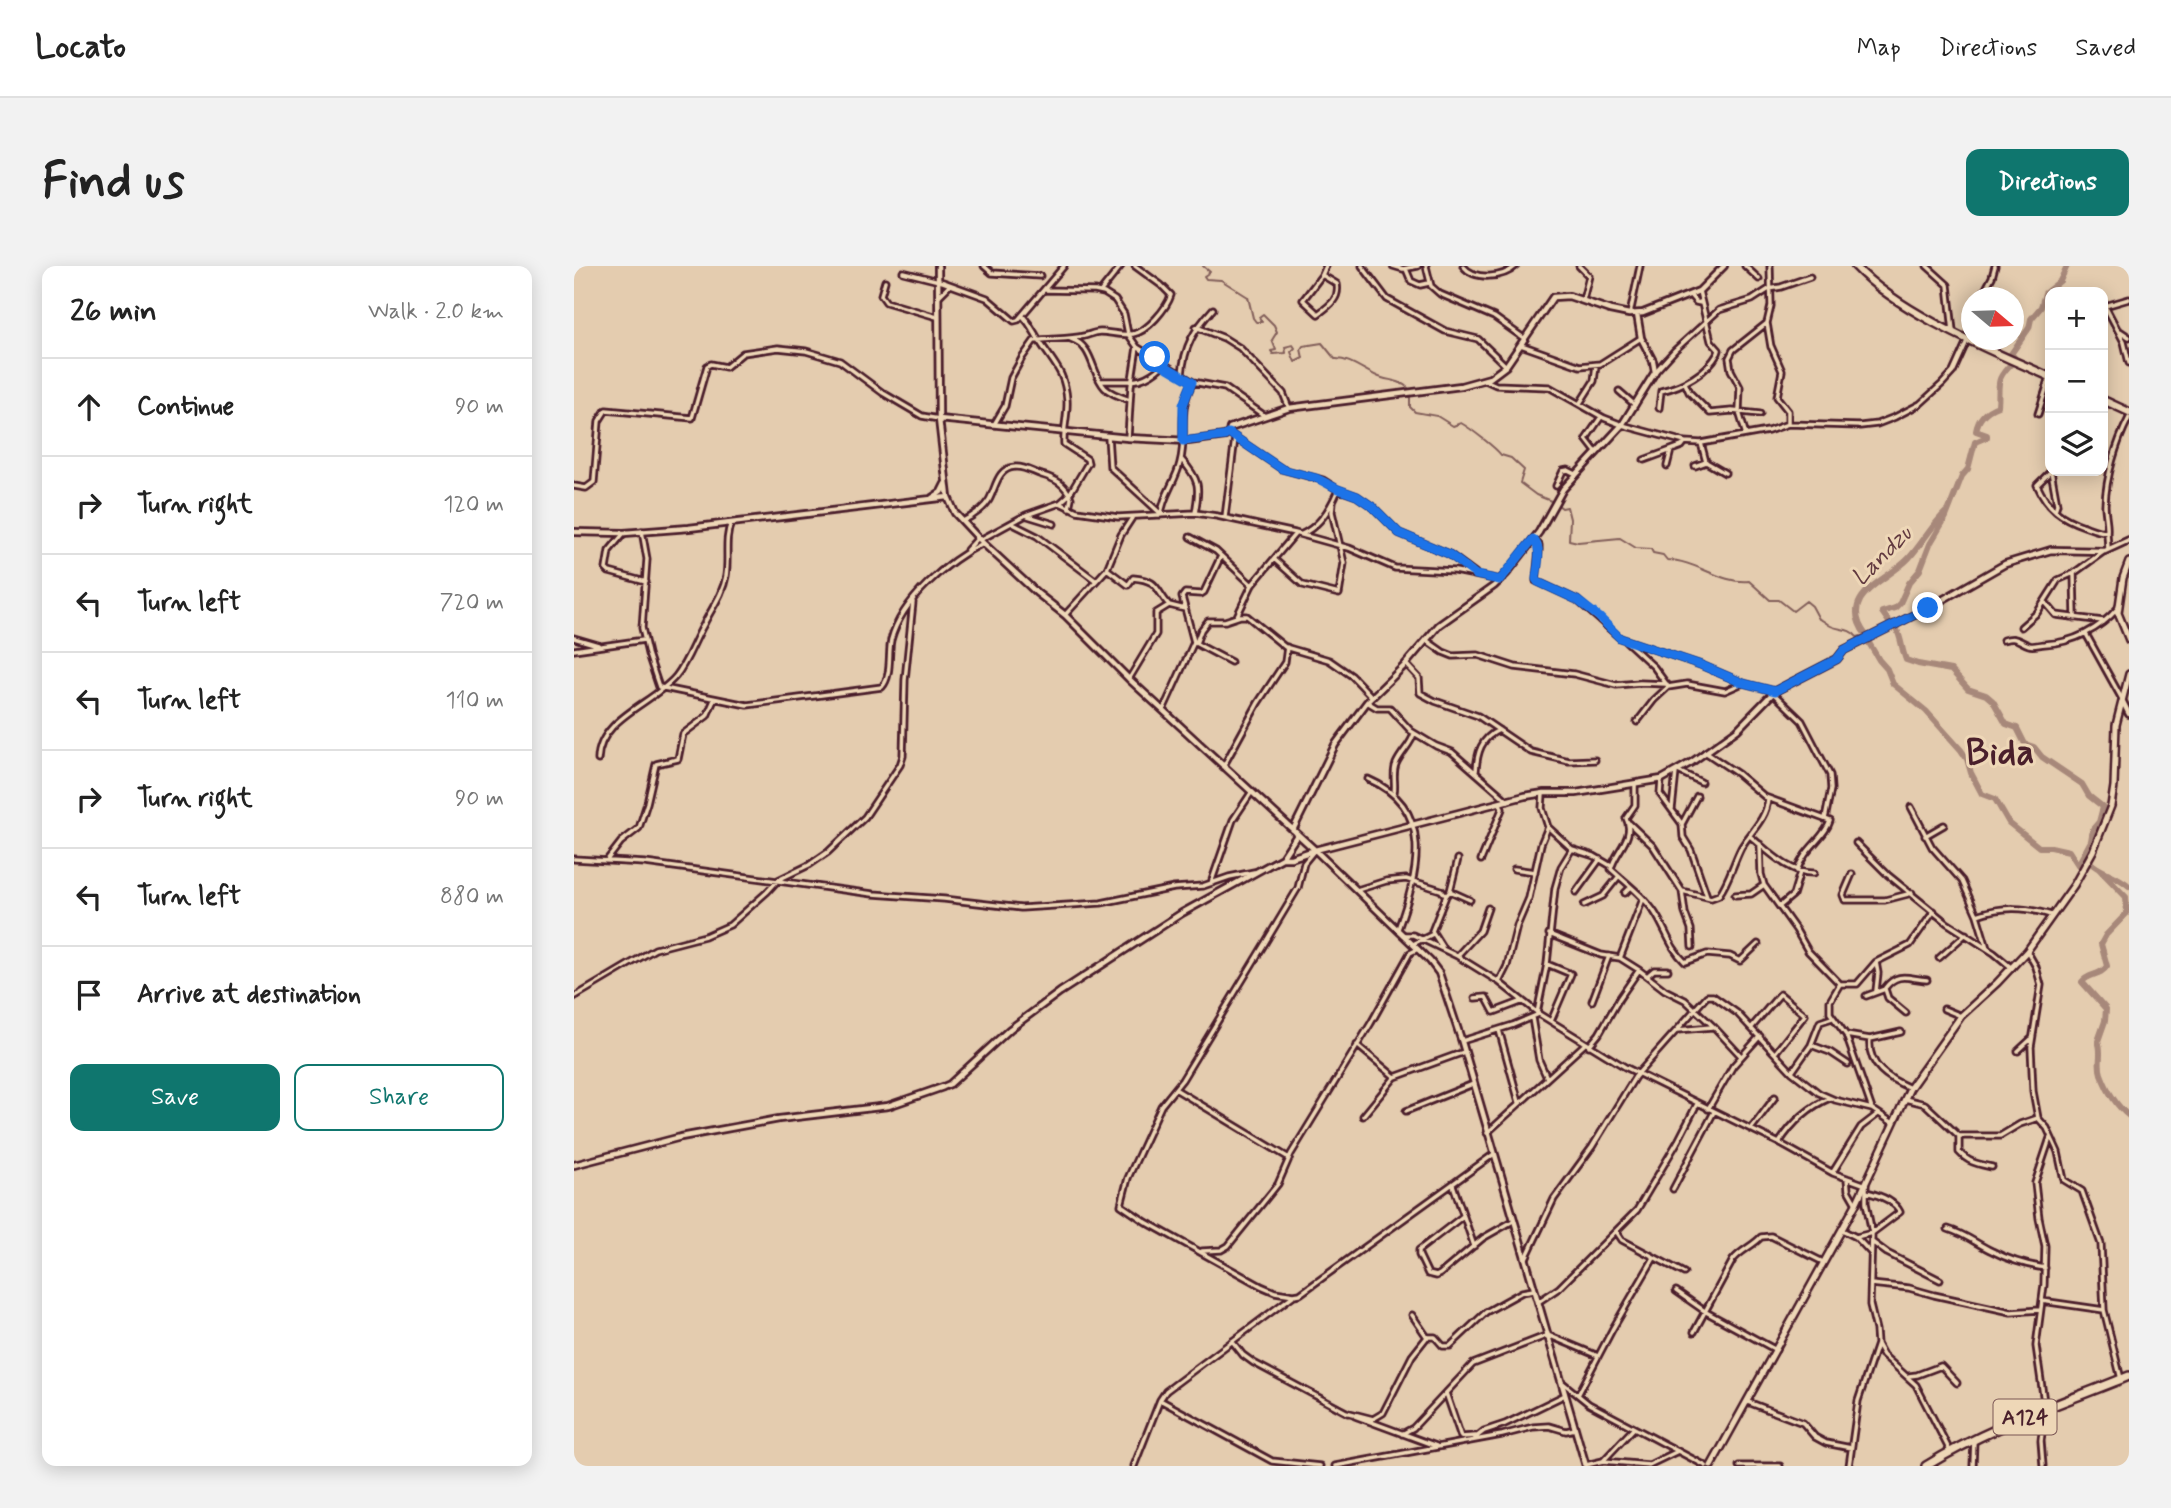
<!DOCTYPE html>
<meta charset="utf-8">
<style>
:root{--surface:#fff;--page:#f2f2f2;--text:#222;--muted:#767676;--line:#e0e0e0;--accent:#0f766e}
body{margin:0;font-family:Mynerve,sans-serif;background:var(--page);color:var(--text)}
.controls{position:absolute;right:21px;top:21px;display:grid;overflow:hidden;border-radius:14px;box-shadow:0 4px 18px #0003}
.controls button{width:63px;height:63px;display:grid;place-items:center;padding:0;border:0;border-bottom:2px solid var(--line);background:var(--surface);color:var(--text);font:35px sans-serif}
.compass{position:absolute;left:1387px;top:21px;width:63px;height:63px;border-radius:50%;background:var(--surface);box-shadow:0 4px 18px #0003;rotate:109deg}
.stop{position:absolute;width:21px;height:21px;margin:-16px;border:5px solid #1a73e8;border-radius:50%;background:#fff}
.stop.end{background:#1a73e8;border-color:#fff;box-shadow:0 2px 7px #0008}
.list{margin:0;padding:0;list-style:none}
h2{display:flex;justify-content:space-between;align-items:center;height:91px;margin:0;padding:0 28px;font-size:30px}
h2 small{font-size:23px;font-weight:400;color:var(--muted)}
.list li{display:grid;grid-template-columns:46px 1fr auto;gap:21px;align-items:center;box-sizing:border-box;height:98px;padding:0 28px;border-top:2px solid var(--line)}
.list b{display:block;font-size:26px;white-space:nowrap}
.list em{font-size:23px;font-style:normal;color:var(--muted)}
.actions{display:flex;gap:14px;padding:21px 28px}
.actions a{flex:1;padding:16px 0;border:2px solid var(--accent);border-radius:14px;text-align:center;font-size:24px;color:var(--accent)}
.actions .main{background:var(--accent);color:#fff}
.icon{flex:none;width:38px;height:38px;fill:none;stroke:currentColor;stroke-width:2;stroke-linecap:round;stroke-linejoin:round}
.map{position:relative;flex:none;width:1555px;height:1200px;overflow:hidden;border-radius:14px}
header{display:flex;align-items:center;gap:42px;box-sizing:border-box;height:98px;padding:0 35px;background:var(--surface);border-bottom:2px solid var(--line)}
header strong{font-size:33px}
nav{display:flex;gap:38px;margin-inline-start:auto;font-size:24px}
.intro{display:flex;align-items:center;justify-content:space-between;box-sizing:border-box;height:168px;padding:0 42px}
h1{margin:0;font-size:49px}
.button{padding:18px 32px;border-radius:14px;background:var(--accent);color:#fff;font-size:24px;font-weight:700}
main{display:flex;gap:42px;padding:0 42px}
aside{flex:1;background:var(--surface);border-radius:14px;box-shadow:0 4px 18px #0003}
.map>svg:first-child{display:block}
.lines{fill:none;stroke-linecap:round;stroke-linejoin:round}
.stream{stroke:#825e5a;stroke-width:2}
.river{stroke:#a7887a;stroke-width:6}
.minor-casing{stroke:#4a1f2b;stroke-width:9}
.tertiary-casing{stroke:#4a1f2b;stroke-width:10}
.secondary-casing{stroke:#4a1f2b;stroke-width:10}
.primary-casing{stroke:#4a1f2b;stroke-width:11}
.trunk-casing{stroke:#4a1f2b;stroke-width:12}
.minor{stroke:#eed7b7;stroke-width:3.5}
.tertiary{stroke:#eed7b7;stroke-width:4.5}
.secondary{stroke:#eed7b7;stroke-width:5}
.primary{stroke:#eed7b7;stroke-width:6}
.trunk{stroke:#eed7b7;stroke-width:7}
.route{stroke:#1a73e8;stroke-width:9}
.labels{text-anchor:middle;stroke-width:6;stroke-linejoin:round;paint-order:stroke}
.shield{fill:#eed7b7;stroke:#7b5655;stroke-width:2}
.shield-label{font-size:21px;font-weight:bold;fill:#4a1f2b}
.water-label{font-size:24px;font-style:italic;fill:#61393f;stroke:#eed7b7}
.town-label{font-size:37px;font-weight:bold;fill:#4a1f2b;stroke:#eed7b7}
</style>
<header>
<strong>Locato</strong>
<nav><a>Map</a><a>Directions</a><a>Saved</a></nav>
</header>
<div class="intro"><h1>Find us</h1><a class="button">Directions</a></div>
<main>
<aside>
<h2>26 min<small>Walk · 2.0 km</small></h2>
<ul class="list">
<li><svg class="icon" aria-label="ahead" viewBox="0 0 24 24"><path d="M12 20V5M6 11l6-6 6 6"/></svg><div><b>Continue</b></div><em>90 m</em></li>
<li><svg class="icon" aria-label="right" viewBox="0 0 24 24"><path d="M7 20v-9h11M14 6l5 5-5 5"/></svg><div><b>Turn right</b></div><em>120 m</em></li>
<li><svg class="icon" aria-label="left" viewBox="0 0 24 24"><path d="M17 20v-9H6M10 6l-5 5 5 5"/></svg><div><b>Turn left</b></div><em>720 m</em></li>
<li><svg class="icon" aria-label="left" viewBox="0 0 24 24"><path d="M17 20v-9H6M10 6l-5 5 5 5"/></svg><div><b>Turn left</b></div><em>110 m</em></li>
<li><svg class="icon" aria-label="right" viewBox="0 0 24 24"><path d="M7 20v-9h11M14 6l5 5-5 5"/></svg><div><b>Turn right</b></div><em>90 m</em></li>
<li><svg class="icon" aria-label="left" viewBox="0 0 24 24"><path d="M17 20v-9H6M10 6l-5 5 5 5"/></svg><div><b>Turn left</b></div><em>880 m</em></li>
<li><svg class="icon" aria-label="arrive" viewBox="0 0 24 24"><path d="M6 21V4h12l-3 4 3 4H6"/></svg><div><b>Arrive at destination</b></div></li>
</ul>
<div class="actions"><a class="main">Save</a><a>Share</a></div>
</aside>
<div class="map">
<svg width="1555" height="1200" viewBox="0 0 1555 1200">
<rect width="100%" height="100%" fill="#e4ccaf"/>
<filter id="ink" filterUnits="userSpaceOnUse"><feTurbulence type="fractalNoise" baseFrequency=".0143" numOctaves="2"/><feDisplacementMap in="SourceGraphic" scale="14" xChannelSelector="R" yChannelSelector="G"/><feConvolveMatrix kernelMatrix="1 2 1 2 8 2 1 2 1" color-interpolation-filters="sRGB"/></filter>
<g filter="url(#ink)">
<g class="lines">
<path class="stream" d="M629 0 636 6 630 10 632 13 647 14 674 31 679 52 682 56H688L685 51 689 48 700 59 703 66 698 74 702 84 697 85 699 88 712 87 711 81 719 79 721 82 717 86 721 96 729 92 727 83 729 80 748 77 761 93C777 92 792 107 808 112 818 115 825 114 834 122
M836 129V141L841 146 863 150 879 160 887 157C896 162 922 182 927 189L937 192 950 204 946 217 962 229 977 235
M984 239 988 242 993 241 996 253 995 274 1004 276 1046 272 1062 282 1077 283 1079 287 1089 289 1093 294C1122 294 1146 318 1175 315L1196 334H1205L1219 345 1232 335 1238 340 1245 353C1249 354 1252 357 1255 359 1265 365 1275 361 1283 371L1292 369"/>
<path class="river" d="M1440 91 1437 88 1455 62 1457 53 1467 41 1471 27 1486 15 1493 0
M1319 357 1315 356 1308 346 1321 342 1326 337 1335 317 1346 304 1356 278 1372 251 1388 210 1394 203 1401 176 1413 171V169L1402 165C1404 152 1413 144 1424 140 1426 117 1420 115 1438 97
M1292 369C1262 329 1314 315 1335 292 1348 278 1357 260 1372 246
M1295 377 1305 394 1313 403 1319 418 1352 445 1387 484 1393 493 1397 507 1408 528 1421 533 1435 557 1465 581H1477L1495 585 1504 599 1517 575 1519 563 1525 556 1529 541 1515 530 1508 518 1468 491 1460 481 1451 478 1443 462 1432 458 1419 435 1412 429 1394 423 1377 404 1344 398 1332 394C1327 382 1328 373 1322 362
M1517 597C1524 605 1543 609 1555 620
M1525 603 1552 631 1553 647 1532 669 1527 678 1533 700C1527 710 1514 707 1508 716L1532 743 1531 755 1524 775C1529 786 1523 797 1527 808 1533 824 1541 839 1555 850"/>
<g class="minor-casing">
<path id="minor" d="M410 0 418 7 466 10
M788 0 813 33 871 65 904 73 932 100
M819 0 829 3 844 0
M852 0 857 20 866 28 920 51 951 73
M889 0C901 15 929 12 942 0
M1005 0 1015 10 1009 34
M1171 0 1185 13
M1196 0 1197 40 1193 57 1197 81
M1353 0 1374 19 1379 65
M832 3 837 15 846 19 855 17
M329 6 369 16 413 32 440 55 444 54 490 0
M748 9 763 18C766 33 755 40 744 48L729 34 748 9 752 0
M311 15 307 29 312 36 363 51
M471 24 521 25 530 27 541 34 550 48 554 68 563 81 619 116 651 122 691 150
M527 25 547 0
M1116 29 1122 36 1127 37
M365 30 376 19
M1407 32 1418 11 1421 0
M1531 40 1550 76 1555 97
M1531 40 1555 33
M1056 48 1066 0
M622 61 650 72 666 82 709 127 715 142
M1546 65 1555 71
M497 73C520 80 517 108 531 122 537 128 547 131 556 134
M947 79 1006 100 1026 98 1067 72
M1197 80 1208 105 1203 131 1214 145V158
M1081 106 1101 84 1145 44 1178 34 1195 23 1207 21 1236 11
M608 109C610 80 620 64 639 43
M911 114 922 119 975 121 1030 152 1048 159 1111 176 1127 177 1194 165 1214 158 1286 160 1303 158 1321 151 1346 138 1368 118 1379 106 1393 75
M527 115C555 114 567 120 589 99
M1111 117 1115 126 1136 147 1158 145 1186 148
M1045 125 1061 139
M1006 137 1020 115 1022 99
M1085 142 1087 125C1109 120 1133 107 1144 87L1145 84 1137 75 1125 25
M1464 148 1476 111
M421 157 431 140 437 112 448 92 460 75C476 72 493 74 510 70 515 69 520 66 526 66 537 66 547 70 559 68 573 66 593 42 597 29L587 19 561 0
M655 167 708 203 749 214 763 223 783 230 799 241 825 267 875 288 901 307
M1172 169 1165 146 1166 121 1157 104 1155 92 1159 84 1193 57
M534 170 536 201 586 247
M554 172 557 120 563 81
M1127 177 1132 196 1151 207
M1022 186 1012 173 1027 151
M607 193C626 214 626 221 621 247
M1070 194 1108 180 1111 176
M1093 200 1097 184
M1121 200 1132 196
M1477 205 1463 219C1474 243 1487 252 1510 260 1518 263 1524 266 1533 266L1534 283
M1477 205 1483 238 1481 244
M0 220 12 222 20 216 25 155 32 144 118 152 133 100 137 98 152 101 169 87 204 82 232 85 266 95 309 127 348 150 365 153
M982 220 989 205 994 204 1002 208
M486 237 503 245 544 251 621 247 643 250 721 267 775 282 821 302 881 305 926 314
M587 249C588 231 602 215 606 197 614 167 602 146 619 116
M454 250 480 258
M651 251 661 172
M389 255C399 250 409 244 415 234 422 222 423 202 441 201 450 200 459 206 468 209 482 213 491 218 497 232L495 242
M439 258 463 270 521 314
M68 265 73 293 68 362 74 388 85 421 173 439 308 421C318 410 314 388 317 374 328 333 374 295 409 277
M1533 266C1534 256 1531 249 1531 239 1532 211 1542 177 1555 152
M50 267 35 285 32 303 35 306 72 316
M728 268C746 260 757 241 764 224
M616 271 642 285 678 319
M959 273 965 279V284L962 315 1003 334 1046 372 1127 399 1169 417 1201 425
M406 274 452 249 486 237 495 229 514 197 513 193 490 178C489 163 494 149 493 134 491 106 480 98 466 76 459 65 458 60 448 49
M393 284 404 272
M700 293 729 319 765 328 770 297 758 246 759 235
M533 303 554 319 559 312C585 314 581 323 595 339
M1500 307 1501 352
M1471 336 1482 349 1529 355
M491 349 533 303 547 269 558 252
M663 350 678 319 721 268
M1447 361 1463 347 1484 314 1500 307 1529 286
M1512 368 1548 433
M0 372 24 379
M852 374 869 386 879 390 904 389 941 401 1000 408 1042 419 1066 417 1093 418
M1429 374C1444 370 1443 375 1455 379 1459 381 1466 378 1471 378 1499 377 1526 363 1544 342
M1053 376 1080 401 1093 419
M621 377 657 396
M622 377 627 364 634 355H651L666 350H673L711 381 755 394 778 410 798 431
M0 384 70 374
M832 398 845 412 846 427 861 435 904 450 957 486 995 495 1021 494
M555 413 582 368V347L595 339 611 343
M1199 427 1228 455 1256 509 1257 523 1251 553
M793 436 803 442H816L837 465 862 480 878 486 934 535
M589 444 620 376 608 331 611 327 627 328 630 326 647 290
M1063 456 1080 434 1094 421 1113 418 1151 425 1169 417
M1131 486 1164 508 1191 531 1256 555C1251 572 1230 582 1223 605
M24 494C25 452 79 438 102 410 114 395 120 375 130 358 138 342 149 328 152 310 155 292 150 273 157 257
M649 501 684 437 711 396 713 381
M902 505C903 487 907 472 925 464
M1104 505 1127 516
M794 513C862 542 844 608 824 663
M1087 514 1086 528 1108 558 1109 571 1117 584 1133 630
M1061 518V539L1052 552C1062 571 1041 585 1037 603 1052 617 1070 630 1081 647 1092 664 1096 682 1111 696L1133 688 1156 690 1166 695 1184 678
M820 527C822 517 818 508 822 498 827 486 838 478 840 467
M1337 541 1358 581 1388 615 1403 649 1413 682
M1098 543 1102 506
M1055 557 1079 580 1108 625 1111 647 1117 663 1118 681
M1108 558 1123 530
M974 561 998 583 1020 590 1037 600
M1351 570 1370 559
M1177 571C1195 586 1216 608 1240 607
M1282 577 1314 609 1373 657 1420 687 1438 702
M1186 578 1187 608 1190 619 1222 664 1234 685 1266 718H1283L1302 696
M0 593 71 597 299 628 370 633 447 642 527 637 600 622 629 620 655 611 680 606
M33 594 47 576 65 562 73 537 82 498 104 493 109 468 133 450 140 434
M907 594 928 543 926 537
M940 603 961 606
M1278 608 1269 629 1271 634H1311L1338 627
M637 617 659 554 677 527
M783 624 812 615 832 613 867 624 872 630
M876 625 896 634
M1108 625 1137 632 1145 629C1155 615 1159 598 1167 582 1176 566 1192 554 1194 533
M1002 626 1026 593
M1051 627 1057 621
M1161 629 1177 628 1190 619
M1010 639 1029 630 1045 610
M1206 640 1219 629 1226 606
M1403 649C1429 640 1451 641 1477 649
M975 668 1027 689 1046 692 1065 704 1091 724 1111 734 1140 761 1167 790
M829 669H839L883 690 925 716 965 748 1051 801 1205 877 1259 907 1292 919V937L1298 967 1296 1039 1302 1064 1303 1078
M839 678 859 668
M868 681 858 665 872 630 876 625 884 593
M1453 685 1462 701 1467 719 1457 781 1459 825 1464 852 1473 862 1484 886 1490 914 1508 925 1527 978 1530 1044 1547 1113
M883 690 906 665 914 642
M1046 692 1069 633
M1365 692 1392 668
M973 698 997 708 977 755
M1073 710 1080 704H1094
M925 716 933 700 943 660 955 632 967 578 974 561 968 542 969 528
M1266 718 1256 735V747L1272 769 1298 843
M1311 722C1324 705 1335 713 1353 714
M1302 725 1304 707 1302 696 1336 679 1360 645
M1292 730 1311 723 1314 732 1332 747
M0 731 81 683 131 670 156 659 193 626 204 614 235 599 254 586 291 551 326 499 329 490 331 414 339 336
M901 732 912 731 920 746 949 735
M1018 735 1035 690
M1370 743 1387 750
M963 747 973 698 981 622 987 601 998 583
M958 752 965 794 973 812
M1178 761 1206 728 1231 749 1201 787
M925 764 945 836
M1104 764 1138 761
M1272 769 1296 773 1327 766
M1296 773C1293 800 1315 813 1336 822
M888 775 939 759 965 748
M783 779 821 811 890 786
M1237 779 1256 786 1274 798
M1015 780 1025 768 1045 733 1065 704
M1444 785 1457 773
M1218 806 1237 779 1246 756 1258 752
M601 823 715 892
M1331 833 1351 838 1385 870H1426L1446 858 1464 852
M1134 843 1159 800 1186 770
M832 845 899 818
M789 850 821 811
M1177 863 1201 831
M913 867 1012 777
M1385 870V886C1395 897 1404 898 1418 901
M1205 877C1218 857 1234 841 1256 832
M1259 906 1287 861 1304 848
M1273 912 1274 924 1282 938
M879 919 900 980
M1099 923 1140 846
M889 950 845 984V989L854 1008 862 1010 866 1008 909 972 939 955
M1374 963C1391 968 1403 978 1418 985 1435 994 1452 999 1471 1002
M1268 964 1282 971 1296 986
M1042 965 1048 974 1110 1007
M1282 971 1298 967 1326 946C1320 934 1305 929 1292 926
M1298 976 1313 987 1366 1014
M628 985 647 984 654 980 704 918 717 888 797 757 836 687 844 683
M952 992 980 933 1018 881 1061 811 1133 730H1139L1163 747 1218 806 1245 827 1261 834 1298 843 1319 857
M1297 1018 1335 1022 1360 1029 1437 1046 1466 1044
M1102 1025 1132 1046 1202 1084
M720 1029 701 1026 687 1020 572 956 547 939 554 912 587 840 608 814 691 677 724 622 730 597 739 586
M1468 1035 1530 1044
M964 1036 985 1022 1063 944 1104 875 1123 838
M838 1049 853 1071
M1120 1066 1159 994C1167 984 1179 980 1187 971L1197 970 1249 996
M658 1075 669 1089 680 1097 774 1147
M1335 1110 1343 1109 1367 1100 1383 1117
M989 1117 1015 1138 1132 1200
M872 1127 887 1171 902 1170
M1004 1129 1038 1064 1080 992
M586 1134 698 1195 746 1200
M1174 1136 1229 1157 1241 1171 1252 1177 1277 1182
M772 1146 799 1153 809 1147 838 1090 853 1071H861L869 1080H876L912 1046 948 1026 960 1024
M781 1150 862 1180
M828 1168 839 1162 899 1098 974 1069 1024 1090
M901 1172 910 1165 931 1158 991 1129
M1029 1195 1075 1199 1104 1185
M1012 1199 1029 1195 1060 1162
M560 1200 586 1134 592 1125 720 1029 726 1028 920 888
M761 1200 928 1169 959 1161 975 1160 992 1165 1001 1163
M1165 1200H1206
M1275 1200 1284 1135 1303 1078 1309 1089 1342 1119 1376 1185
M1399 1200 1400 1174
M1469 1200 1467 1175 1471 1143 1462 1080 1470 1019 1471 980 1465 952 1461 917 1476 872"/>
</g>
<g class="tertiary-casing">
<path id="tertiary" d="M364 0 365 153 374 231 381 247 409 277 463 327 491 349 555 413 741 584 856 695 865 707 888 776 1012 1200
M365 153 554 172 614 175 651 170 655 167 656 162 715 142 887 120 916 112 932 100 979 31 995 30 1036 44 1055 48 1069 47 1125 25 1150 0
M358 232 367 226 371 218
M0 266 50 267 115 262 374 231
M1549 436 1555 448
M719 564 761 479 793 436 830 400 865 359 920 320 933 307 965 266 989 223 1048 159 1081 106 1079 95 1067 72 1063 48
M708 592 723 569
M0 899 107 871 205 853 314 840 369 821 376 818 436 763 486 726 608 647 708 592H717L741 584 951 530 970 527H1002L1088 513 1118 496 1163 464 1201 425 1263 393 1270 384 1354 342 1431 298 1477 284 1531 285 1555 274"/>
</g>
<g class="secondary-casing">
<path id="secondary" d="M1555 296 1549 312 1544 347 1555 374
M1137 1200 1282 938 1336 822 1387 750 1423 717 1453 685 1500 619 1519 585 1537 540 1540 520 1542 459 1555 408"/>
</g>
<g class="primary-casing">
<path id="primary" d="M1281 0C1326 48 1416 84 1476 111
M1529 134 1555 146"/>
</g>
<g class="trunk-casing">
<path id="trunk" d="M1352 1200C1415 1161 1486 1138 1555 1110"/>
</g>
<use href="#minor" class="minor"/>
<use href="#tertiary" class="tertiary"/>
<use href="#secondary" class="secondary"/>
<use href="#primary" class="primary"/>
<use href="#trunk" class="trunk"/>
</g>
</g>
<g class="lines" filter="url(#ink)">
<path class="route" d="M581 91 589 99 618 116 609 139V175L651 170 655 167 708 203 742 212 764 223 783 230 799 241 825 267 875 288 902 309 926 314 959 273C969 283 963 300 962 313L964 316 1003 334 1025 351 1046 372 1127 399 1169 417 1201 425 1263 393 1270 384 1354 342"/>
</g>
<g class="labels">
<rect class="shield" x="1419.5" y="1133.5" width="63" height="35" rx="5"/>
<g class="shield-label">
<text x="1451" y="1158">A124</text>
</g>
<g class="water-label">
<text transform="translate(1307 289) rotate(-45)" y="8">Landzu</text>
</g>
<g class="town-label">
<text x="1426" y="498">Bida</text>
</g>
</g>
</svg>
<div class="controls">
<button>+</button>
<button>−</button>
<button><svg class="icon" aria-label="layers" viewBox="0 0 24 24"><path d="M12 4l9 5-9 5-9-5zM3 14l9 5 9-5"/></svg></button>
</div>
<svg class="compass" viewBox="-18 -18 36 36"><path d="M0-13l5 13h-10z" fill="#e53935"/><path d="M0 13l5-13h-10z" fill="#767676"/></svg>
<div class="stop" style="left:581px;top:91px"></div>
<div class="stop end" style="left:1354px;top:342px"></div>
</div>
</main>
